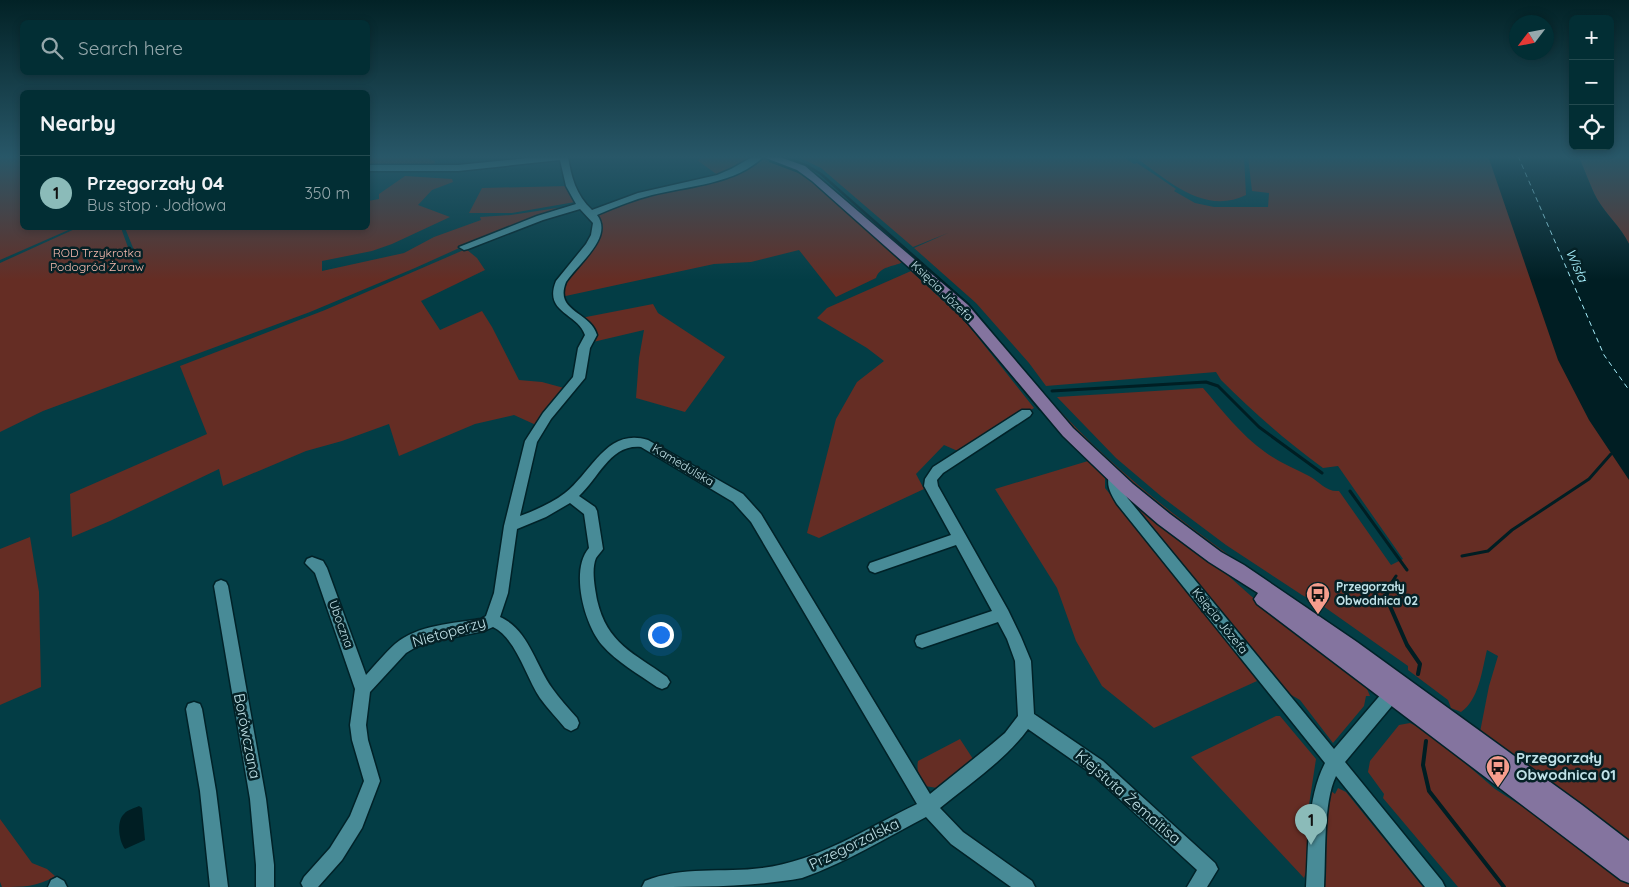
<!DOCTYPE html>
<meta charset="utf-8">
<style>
:root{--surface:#022e34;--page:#0c363c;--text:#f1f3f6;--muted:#96a8ac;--line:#234a4f;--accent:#8bbbb9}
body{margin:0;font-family:Quicksand,sans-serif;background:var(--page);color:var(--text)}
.controls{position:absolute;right:15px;top:15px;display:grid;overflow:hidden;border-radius:8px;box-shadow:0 2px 8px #0003}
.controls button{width:45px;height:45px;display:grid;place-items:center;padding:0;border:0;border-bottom:1px solid var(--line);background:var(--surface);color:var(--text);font:25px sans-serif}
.compass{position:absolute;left:1509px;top:15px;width:45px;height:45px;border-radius:50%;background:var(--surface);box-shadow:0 2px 8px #0003;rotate:238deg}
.you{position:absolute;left:660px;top:634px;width:18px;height:18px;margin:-12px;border:4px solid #fff;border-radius:50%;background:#1a73e8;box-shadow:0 0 0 8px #1a73e833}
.badge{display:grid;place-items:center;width:32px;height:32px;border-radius:50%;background:var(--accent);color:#111;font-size:16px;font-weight:700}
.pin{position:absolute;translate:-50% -41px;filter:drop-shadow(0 1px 2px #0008)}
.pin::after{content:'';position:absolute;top:26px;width:18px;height:15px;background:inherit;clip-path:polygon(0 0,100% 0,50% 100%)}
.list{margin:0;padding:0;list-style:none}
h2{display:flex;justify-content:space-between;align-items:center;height:65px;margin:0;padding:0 20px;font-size:21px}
h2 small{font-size:16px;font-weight:400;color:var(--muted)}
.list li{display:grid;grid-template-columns:32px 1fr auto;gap:15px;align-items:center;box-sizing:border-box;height:75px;padding:0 20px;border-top:1px solid var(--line)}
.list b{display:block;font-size:19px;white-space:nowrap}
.list p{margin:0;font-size:16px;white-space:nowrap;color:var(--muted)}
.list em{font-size:16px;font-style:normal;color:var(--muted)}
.icon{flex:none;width:28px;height:28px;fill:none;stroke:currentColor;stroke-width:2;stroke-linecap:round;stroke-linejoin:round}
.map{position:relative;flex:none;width:1629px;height:887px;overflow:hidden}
.search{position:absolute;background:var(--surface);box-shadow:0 2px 8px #0003;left:20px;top:20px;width:350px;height:55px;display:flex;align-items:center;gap:12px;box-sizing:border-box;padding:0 18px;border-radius:8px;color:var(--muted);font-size:19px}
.panel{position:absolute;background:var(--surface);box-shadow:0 2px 8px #0003;left:20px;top:90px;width:350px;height:140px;border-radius:8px}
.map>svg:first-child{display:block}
.green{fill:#652d24}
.water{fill:#001e23}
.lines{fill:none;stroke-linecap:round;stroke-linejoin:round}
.stream-far2{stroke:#001e23;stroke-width:2.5}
.stream-far1{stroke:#001e23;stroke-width:3}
.stream{stroke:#001e23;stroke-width:4}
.ferry{stroke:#a7f0fd;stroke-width:1;stroke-dasharray:5 4;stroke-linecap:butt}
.minor-casing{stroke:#002228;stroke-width:3}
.major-casing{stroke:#002228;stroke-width:3}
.minor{fill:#488b97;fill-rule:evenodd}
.major{fill:#84749f;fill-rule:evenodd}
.labels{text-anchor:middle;stroke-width:5;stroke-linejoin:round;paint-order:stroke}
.park-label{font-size:12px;fill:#f8bbaf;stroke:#052126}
.street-label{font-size:12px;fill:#c0e1e7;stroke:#052126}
.poi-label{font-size:12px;font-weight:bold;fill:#c0e1e7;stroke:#052126;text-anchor:start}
.water-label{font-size:14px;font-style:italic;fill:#a7f0fd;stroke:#052126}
.near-street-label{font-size:15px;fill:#c0e1e7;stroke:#052126}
.near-poi-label{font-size:15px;font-weight:bold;fill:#c0e1e7;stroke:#052126;text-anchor:start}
</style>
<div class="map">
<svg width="1629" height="887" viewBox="0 0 1629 887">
<rect width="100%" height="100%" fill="#033d45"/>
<path class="green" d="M0 156H22V228H73L0 260Z
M368 156H422L435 161 434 166H368Z
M708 156H747L751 157 747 163 719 176 697 160Z
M796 156H1122L1134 164 1137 163 1176 189 1174 191 1195 203 1214 207H1268L1269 193 1252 191 1248 156H1489L1629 475V844L1480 732 1489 686 1498 656 1487 650C1482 670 1479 700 1461 712L1451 708 1448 700 1408 670V666L1323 606 1302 595 1226 545 1162 497 1116 458 1057 397 1203 388C1222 410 1241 435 1265 452 1279 462 1294 468 1309 476 1320 482 1326 492 1339 491L1391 565 1403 559 1338 466 1323 468C1286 441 1253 412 1221 380L1216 372 1046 386 1029 363 976 303 914 248 948 233 913 247 821 168Z
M1134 156H1244L1246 195C1204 216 1166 179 1134 156Z
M1578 156H1629V244C1621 227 1607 216 1597 199 1590 186 1585 170 1578 156Z
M768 159C820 176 864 226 903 262 893 267 880 266 876 278L836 297 799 250 751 262 714 264 561 297 572 272 595 242 602 226 597 215C614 207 630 200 648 196 687 186 729 184 762 160Z
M405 176 452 179 453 182 432 190 418 205 450 217 392 244 372 251 322 261V271L404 253 434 237 481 220 480 217 511 215 570 206 466 245 415 268 310 312 43 411 0 432V263L77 228H121L137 272 142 270 125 228H368V201L379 199V194Z
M568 186 575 202 512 213H469L482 188Z
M466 249 477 258 485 270 421 301 440 330 482 311 492 327 519 380 542 382 564 388 566 392 536 425 514 415 475 424 399 456 389 424 342 441 306 451 223 486 219 469 110 521 72 537 70 494 207 434 180 366 325 310Z
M911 271 965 321 1034 408 960 452 944 445 916 474 924 489 819 538 807 533 836 419 857 382 884 361 867 348 817 318 827 308Z
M653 304 658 313 725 357 685 412 636 398 639 358 644 330 593 342 581 318Z
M1047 399 1051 401C1124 482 1201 536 1290 598 1260 584 1235 564 1208 544 1150 502 1092 456 1047 399Z
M1088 461 1105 475V488L1235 648 1257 681 1154 728 1102 686 1076 641 1057 588 995 489Z
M1126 495 1223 571 1251 596 1356 676 1365 684 1370 696H1366L1364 706 1333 743 1300 700 1286 692Z
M30 537 39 592 41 687 0 705V549Z
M1276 716H1280L1316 759 1309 805 1306 872 1304 878 1191 757Z
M1410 723 1429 732 1495 789 1549 824 1629 884V887H1458L1383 798 1384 794 1368 772 1370 761 1399 725Z
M960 739 975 762 937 788 925 786C920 778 916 771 918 761Z
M1338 788 1346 792 1423 887H1323L1328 804 1331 791 1335 794Z
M0 819 32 863 47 869 55 876C38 887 22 887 2 887L0 882Z"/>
<path class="water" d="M1488 156H1578C1585 170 1590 186 1597 199 1607 216 1621 227 1629 244V480L1589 420 1558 360Z
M139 806 142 808 145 840 125 849C119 842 116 821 124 814 127 810 135 808 139 806Z"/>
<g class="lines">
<path class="stream-far2" d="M782 156 808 166 821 174 969 305 1003 346
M770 161 802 173
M948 301 988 346"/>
<path class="stream-far1" d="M987 345 1040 409
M1002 345 1042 392
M1052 391 1206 382 1218 386 1259 427 1322 473
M1350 491 1407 570
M1462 556 1488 551 1512 530 1589 479 1611 454
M1390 585 1396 576"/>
<path class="stream" d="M1390 584 1386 597 1407 645 1420 664 1418 674
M1426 741 1423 765 1429 791 1504 887"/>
<path class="ferry" d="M1518 156 1604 355 1629 390"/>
<g class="minor-casing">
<path id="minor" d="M547 156H568C571 177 576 195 592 210L638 193 717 175 731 169 754 156H764C737 184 688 186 652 195 633 200 615 207 597 215 614 237 578 264 566 282 554 312 590 311 597 335L590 348 585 378 551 419 537 442 520 516C536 510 552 503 565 493 592 472 607 427 648 440L743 494 761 514 930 794 992 744 1005 733 1018 716 1015 661 1007 639 998 622 922 648 917 646 915 641 917 636 992 611 956 545 875 573 870 571 868 567 870 563 951 535 924 486 925 479 933 467 1022 410H1030L1032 413 1030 416 943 473 937 480 938 486 1008 610 1021 637 1031 661 1034 714 1103 761 1215 863 1218 869 1207 887H1187L1197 870 1091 773 1028 729C1005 760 971 783 940 808L963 832 1032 881 1035 887H1011L951 844 926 817C886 838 845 863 802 878 754 887 693 887 642 887L645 881C681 866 724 873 762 868 818 861 867 828 917 804L751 522 733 502 641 447C610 444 599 478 579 496L595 507 597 511 603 549C601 552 598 555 596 558 591 570 595 588 597 600 607 644 634 653 667 677L670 682 667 687 662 689 657 687C638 674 617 662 602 645 584 624 570 570 589 548L584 514 570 503 546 517 517 529 508 593 500 617C528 629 535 664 552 688 559 698 568 708 577 718L579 723 577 728 571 731 565 728C557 718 548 709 540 698 526 677 516 638 493 627L484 631 430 642 416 647 406 653 370 692 366 725 368 740 380 781 362 828 342 860 318 887H303L301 883 304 877 330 848 350 816 364 781 352 740 350 725 355 689 315 573 305 563 307 559 312 557 323 561 327 568 366 675C375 665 385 653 395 644 417 625 454 623 481 619L486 616 494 593 504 526 525 441 543 413 573 377 578 348 585 335C578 313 543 313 556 281L586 244 591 235 593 223 580 209 543 220 468 249 464 250 459 247 537 216 576 204 566 186 560 160 458 171H368V165H458Z
M1115 472 1120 473C1125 484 1119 488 1130 501L1334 749 1389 685 1395 683 1401 685 1403 690 1401 695 1345 762 1442 881 1445 887H1425L1336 776C1323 802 1326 857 1324 887H1306C1309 846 1306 800 1325 763L1117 504C1111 494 1105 485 1110 473Z
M221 580 226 582 228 586 266 799 274 865V887H256V865L250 799 214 586 216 582Z
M194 702 200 704 202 709 216 791 228 887H210L200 791 186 709 188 704Z
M57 877 64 881 67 887H48L51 880Z"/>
</g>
<g class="major-casing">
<path id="major" d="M761 156H777L805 166 968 305 1073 428 1133 484 1170 514 1221 552 1244 565 1357 642 1582 805 1629 841V883L1621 880 1257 604 1254 599 1258 593 1209 562 1158 524 1121 492 1063 436 958 311 812 181 797 170Z"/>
</g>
<use href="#minor" class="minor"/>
<use href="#major" class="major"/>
</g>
<linearGradient id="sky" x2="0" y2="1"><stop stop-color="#022226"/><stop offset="0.56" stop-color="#285768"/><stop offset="1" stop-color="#285768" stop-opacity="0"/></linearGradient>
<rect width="1629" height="280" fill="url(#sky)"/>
<defs>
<g id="bus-pin" transform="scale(1.25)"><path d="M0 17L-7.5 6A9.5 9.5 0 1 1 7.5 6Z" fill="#f59d8d" stroke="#052126"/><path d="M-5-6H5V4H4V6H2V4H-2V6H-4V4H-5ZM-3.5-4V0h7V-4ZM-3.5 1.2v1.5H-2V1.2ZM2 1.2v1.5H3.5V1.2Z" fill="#111"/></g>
</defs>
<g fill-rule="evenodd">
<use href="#bus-pin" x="1318" y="594"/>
<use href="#bus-pin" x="1498" y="767"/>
</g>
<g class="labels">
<g class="park-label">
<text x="97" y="257">ROD Trzykrotka<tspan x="97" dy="14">Podogród Żuraw</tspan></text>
</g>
<g class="street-label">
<text transform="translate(942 291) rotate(44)" y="4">Księcia Józefa</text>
<text transform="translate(683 465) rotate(31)" y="4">Kamedulska</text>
<text transform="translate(1220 621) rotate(51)" y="4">Księcia Józefa</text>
<text transform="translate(341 624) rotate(70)" y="4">Uboczna</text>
</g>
<g class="poi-label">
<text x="1336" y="591">Przegorzały<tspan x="1336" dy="14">Obwodnica 02</tspan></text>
</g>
<g class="water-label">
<text transform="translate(1577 265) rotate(66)" y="5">Wisła</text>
</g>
<g class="near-street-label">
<text transform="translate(449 632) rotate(-16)" y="5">Nietoperzy</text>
<text transform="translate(247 736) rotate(79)" y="5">Borówczana</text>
<text transform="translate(1128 797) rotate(41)" y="5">Kiejstuta Żemaitisa</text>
<text transform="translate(854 844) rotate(-26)" y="5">Przegorzalska</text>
</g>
<g class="near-poi-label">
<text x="1516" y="763">Przegorzały<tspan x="1516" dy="17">Obwodnica 01</tspan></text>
</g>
</g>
</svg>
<div class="controls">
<button>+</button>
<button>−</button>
<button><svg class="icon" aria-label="locate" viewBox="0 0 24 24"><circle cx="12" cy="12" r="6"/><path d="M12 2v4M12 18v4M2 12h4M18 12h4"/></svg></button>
</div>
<svg class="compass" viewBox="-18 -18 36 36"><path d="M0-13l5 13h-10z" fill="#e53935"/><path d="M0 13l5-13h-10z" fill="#96a8ac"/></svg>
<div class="you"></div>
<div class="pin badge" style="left:1311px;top:845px">1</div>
<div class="search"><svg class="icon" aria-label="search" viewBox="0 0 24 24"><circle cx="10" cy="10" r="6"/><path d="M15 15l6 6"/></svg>Search here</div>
<section class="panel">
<h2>Nearby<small></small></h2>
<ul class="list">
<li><span class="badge">1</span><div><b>Przegorzały 04</b><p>Bus stop · Jodłowa</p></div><em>350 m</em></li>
</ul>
</section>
</div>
